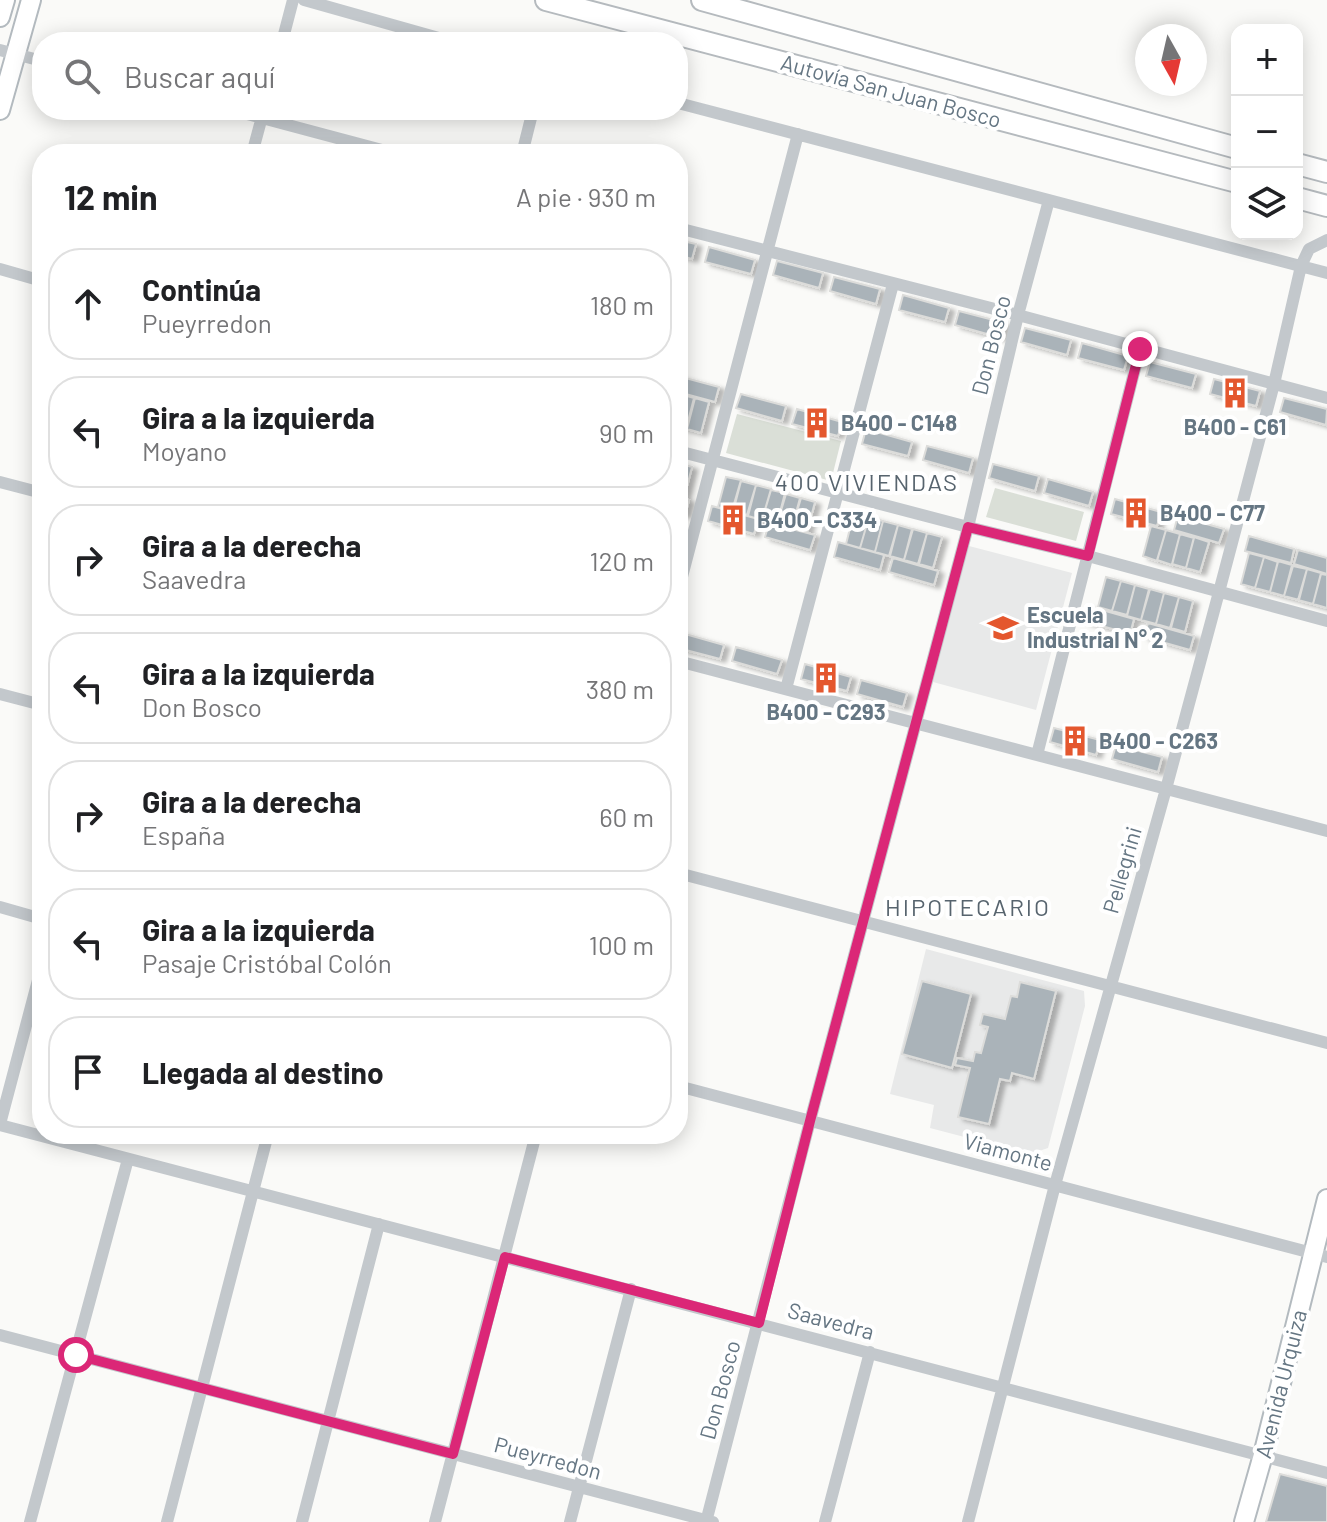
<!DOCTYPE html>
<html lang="es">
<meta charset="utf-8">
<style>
:root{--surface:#fff;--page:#f6f6f6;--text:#202124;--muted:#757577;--line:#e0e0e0}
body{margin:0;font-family:Barlow,sans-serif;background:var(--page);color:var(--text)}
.controls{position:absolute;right:24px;top:24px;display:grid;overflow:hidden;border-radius:16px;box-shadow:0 4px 20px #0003}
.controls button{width:72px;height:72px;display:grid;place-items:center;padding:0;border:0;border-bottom:2px solid var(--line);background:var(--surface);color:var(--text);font:40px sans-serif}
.compass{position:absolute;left:1135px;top:24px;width:72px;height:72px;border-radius:50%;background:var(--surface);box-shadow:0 4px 20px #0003;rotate:172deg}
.stop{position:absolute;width:24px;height:24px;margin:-18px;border:6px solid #db2777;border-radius:50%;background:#fff}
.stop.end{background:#db2777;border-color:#fff;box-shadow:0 2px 8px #0008}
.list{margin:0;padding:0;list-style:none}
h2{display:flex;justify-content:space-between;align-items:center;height:104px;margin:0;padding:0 32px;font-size:34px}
h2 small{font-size:26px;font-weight:400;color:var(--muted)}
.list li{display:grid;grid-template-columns:52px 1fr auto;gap:24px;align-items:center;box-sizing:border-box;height:112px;margin:0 16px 16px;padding:0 16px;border:2px solid var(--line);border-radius:32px}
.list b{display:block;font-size:30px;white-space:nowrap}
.list p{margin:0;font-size:26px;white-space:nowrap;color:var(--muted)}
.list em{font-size:26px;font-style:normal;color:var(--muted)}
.icon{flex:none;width:44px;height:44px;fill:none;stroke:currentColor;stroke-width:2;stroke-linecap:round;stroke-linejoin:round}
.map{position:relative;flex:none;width:1327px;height:1522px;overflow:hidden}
.search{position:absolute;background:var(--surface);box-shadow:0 4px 20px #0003;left:32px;top:32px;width:656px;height:88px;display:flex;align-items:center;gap:20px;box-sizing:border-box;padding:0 28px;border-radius:32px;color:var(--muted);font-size:30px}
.panel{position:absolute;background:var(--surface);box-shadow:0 4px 20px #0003;left:32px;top:144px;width:656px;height:1000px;border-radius:32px}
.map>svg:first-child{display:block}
.built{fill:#e8e9e9}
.green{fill:#dadfd7}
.building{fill:#aab3b9;stroke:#dcdcda;stroke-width:2;filter:url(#shadow)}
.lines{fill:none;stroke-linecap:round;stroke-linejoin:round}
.secondary-casing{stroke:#b3babf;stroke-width:22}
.primary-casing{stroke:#b5babe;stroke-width:24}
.street{stroke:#c3c8cc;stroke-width:12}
.secondary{stroke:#fff;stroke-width:18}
.primary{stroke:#fff;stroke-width:20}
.route{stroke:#db2777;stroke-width:10}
.labels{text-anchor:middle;stroke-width:8;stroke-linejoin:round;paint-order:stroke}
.street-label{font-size:22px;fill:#657683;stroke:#fff}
.poi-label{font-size:22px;font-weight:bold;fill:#657683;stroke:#fff;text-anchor:start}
.neighbourhood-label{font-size:24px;letter-spacing:2px;fill:#57646e;stroke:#fff}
</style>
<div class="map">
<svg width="1327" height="1522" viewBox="0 0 1327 1522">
<defs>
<filter id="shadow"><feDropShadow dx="5.5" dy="3" stdDeviation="2" flood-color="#0004"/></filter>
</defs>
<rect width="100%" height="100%" fill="#fafaf8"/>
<path class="built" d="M969 546 1072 573 1036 710 933 682Z
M926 949 1084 991 1085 1006 1048 1148 1030 1154 930 1128 934 1105 890 1094Z"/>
<path class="green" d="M737 414 841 441 831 481 726 453Z
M995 488 1084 512 1076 541 986 517Z"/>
<path class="building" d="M678 240 696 244 692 259 678 255Z
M709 247 755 260 751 274 705 262Z
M777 261 823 273 819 288 773 275Z
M834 277 880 289 876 304 830 291Z
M903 295 949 308 945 322 899 310Z
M959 311 1005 323 1001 338 955 325Z
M1025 328 1071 340 1067 355 1021 342Z
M1082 343 1128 356 1124 370 1078 358Z
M1150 362 1196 374 1192 388 1146 376Z
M678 376 719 387 715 402 678 392Z
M1214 379 1260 391 1256 406 1210 394Z
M680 394 694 398 686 429 678 426V401Z
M741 394 786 406 782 421 736 408Z
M695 398 709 402 701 433 687 429Z
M1284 398 1327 409 1326 425 1280 412Z
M797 409 842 422 838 436 792 424Z
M866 429 912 442 908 456 862 444Z
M927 446 973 458 969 473 923 460Z
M678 463 692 467 684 498 678 496Z
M993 464 1039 476 1035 491 989 478Z
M726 477 741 480 732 511 718 507Z
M1048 479 1093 492 1089 506 1044 493Z
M741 481 756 485 747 515 733 512Z
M756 485 771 489 762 520 748 516Z
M771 490 785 493 777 524 762 520Z
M786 494 800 498 792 528 777 524Z
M678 497 689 500 685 515 678 513Z
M801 498 815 502 807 532 792 528Z
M1115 499 1161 512 1157 526 1111 514Z
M712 506 758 519 754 534 708 521Z
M854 513 869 517 860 548 846 544Z
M1178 516 1224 529 1219 543 1174 530Z
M869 517 883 521 875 552 860 548Z
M883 521 898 525 889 556 875 552Z
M769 523 815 535 810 550 765 537Z
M898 525 912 529 904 560 890 556Z
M1151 526 1166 530 1157 561 1143 556Z
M913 529 927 533 918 564 904 560Z
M1166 530 1180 534 1172 565 1157 560Z
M927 533 942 537 933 568 919 564Z
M1180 534 1194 538 1186 568 1172 564Z
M1249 536 1294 549 1291 563 1245 551Z
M1194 537 1209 542 1200 572 1186 568Z
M838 542 884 555 880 570 834 557Z
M1298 550 1327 558V574L1294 564Z
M1249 553 1264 557 1255 588 1241 584Z
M1264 557 1278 562 1270 592 1255 588Z
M893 558 938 571 934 585 889 572Z
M1278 561 1292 565 1284 596 1270 592Z
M1293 566 1307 569 1299 600 1284 596Z
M1307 569 1321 573 1313 604 1298 600Z
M1321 574 1327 575V608L1313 604Z
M1106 577 1121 581 1112 611 1098 607Z
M1121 581 1135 585 1127 615 1112 611Z
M1135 585 1149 589 1141 620 1127 616Z
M1150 589 1164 593 1156 624 1141 620Z
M1164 593 1179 597 1170 628 1156 624Z
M1179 597 1193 601 1185 632 1171 628Z
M1088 606 1134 619 1130 634 1084 621Z
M1148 623 1194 636 1190 650 1144 637Z
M678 632 724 645 720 659 678 648Z
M736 647 782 660 777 674 732 661Z
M805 664 851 677 847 691 801 679Z
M861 680 907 693 903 707 857 694Z
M1054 728 1100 740 1096 755 1050 742Z
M1116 745 1162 757 1158 772 1112 759Z
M922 981 971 994 952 1068 902 1054Z
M1020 982 1056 991 1034 1079 1012 1073 1010 1081 1000 1079 989 1124 958 1117 970 1068 955 1065 957 1058 973 1061 975 1052 981 1053 988 1027 980 1025 983 1014 1005 1019 1011 996 1017 997Z
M1280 1474 1327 1486V1522H1266Z"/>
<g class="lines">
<g class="secondary-casing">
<path id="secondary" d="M0 17 5 0
M0 110 31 0
M1244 1522 1263 1455 1327 1199"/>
</g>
<g class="primary-casing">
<path id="primary" d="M546 0 1237 182
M702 0 1237 148
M1297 164 1327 172
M1297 198 1327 206"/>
</g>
<path class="street" d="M304 0 453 42
M282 42 293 0
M0 50 42 61
M678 103 1327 273
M232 110 397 154
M252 154 263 113
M522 154 533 110
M678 228 1018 315 1327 398
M0 269 42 281
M678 451 968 527 1088 556 1327 621
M0 482 42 493
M678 592 798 134
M678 661 1327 831
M786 689 893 284
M0 694 42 705
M1037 755 1140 349
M678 873 1327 1043
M0 907 42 919
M678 1086 1327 1257
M0 1124 42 965
M0 1125 1327 1473
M0 1335 713 1522
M30 1522 128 1159
M167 1522 268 1134
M302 1522 379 1224
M435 1522 536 1134
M570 1522 631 1289
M706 1522 810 1121 968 527 1018 315 1049 200
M825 1522 870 1352
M968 1522 1055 1185 1166 789 1219 592 1274 384 1301 266 1309 249 1327 240"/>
<use href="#secondary" class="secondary"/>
<use href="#primary" class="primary"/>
</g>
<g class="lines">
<path class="route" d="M76 1355 453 1454 505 1257 759 1323 810 1121 968 527 1088 556 1140 349"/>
</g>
<defs>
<g id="building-bare" transform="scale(2.4)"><path d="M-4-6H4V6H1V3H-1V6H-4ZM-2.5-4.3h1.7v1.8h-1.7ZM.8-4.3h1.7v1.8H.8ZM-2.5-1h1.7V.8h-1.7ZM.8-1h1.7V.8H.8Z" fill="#e4572e" stroke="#fff" stroke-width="2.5" paint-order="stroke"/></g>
<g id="school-bare" transform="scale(2.4)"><path d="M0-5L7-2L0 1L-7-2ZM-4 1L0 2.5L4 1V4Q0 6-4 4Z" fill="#e4572e" stroke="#fff" stroke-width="2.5" paint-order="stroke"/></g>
</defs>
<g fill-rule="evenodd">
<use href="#building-bare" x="1235" y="393"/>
<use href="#building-bare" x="817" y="423"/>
<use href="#building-bare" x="1136" y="513"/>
<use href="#building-bare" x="733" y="520"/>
<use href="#school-bare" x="1003" y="628"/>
<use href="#building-bare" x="826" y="678"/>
<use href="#building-bare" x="1075" y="741"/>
</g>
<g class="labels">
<g class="street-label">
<text transform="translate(891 91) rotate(15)" y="8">Autovía San Juan Bosco</text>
<text transform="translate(991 345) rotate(-76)" y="8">Don Bosco</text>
<text transform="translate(1122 870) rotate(-74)" y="8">Pellegrini</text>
<text transform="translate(1008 1152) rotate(15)" y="8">Viamonte</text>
<text transform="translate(831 1321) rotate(15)" y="8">Saavedra</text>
<text transform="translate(1281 1384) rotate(-76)" y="8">Avenida Urquiza</text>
<text transform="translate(720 1390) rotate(-75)" y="8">Don Bosco</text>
<text transform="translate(548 1458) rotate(15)" y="8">Pueyrredon</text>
</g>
<g class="poi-label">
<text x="841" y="431">B400 - C148</text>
<text x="1235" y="435" text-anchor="middle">B400 - C61</text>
<text x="1160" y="521">B400 - C77</text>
<text x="757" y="528">B400 - C334</text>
<text x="1027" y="623">Escuela<tspan x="1027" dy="25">Industrial N° 2</tspan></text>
<text x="826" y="720" text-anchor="middle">B400 - C293</text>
<text x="1099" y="749">B400 - C263</text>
</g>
<g class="neighbourhood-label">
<text x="867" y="491">400 VIVIENDAS</text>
<text x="968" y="916">HIPOTECARIO</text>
</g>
</g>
</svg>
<div class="controls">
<button>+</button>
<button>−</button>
<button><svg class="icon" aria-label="layers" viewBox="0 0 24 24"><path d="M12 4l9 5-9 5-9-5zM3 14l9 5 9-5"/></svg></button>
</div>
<svg class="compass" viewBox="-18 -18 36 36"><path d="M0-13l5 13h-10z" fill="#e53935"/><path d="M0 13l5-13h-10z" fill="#757577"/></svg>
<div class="stop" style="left:76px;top:1355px"></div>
<div class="stop end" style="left:1140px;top:349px"></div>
<div class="search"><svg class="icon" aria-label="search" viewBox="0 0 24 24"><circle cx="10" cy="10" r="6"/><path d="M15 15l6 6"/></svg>Buscar aquí</div>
<section class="panel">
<h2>12 min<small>A pie · 930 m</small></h2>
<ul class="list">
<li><svg class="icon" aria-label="ahead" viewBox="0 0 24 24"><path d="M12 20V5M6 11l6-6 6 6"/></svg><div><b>Continúa</b><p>Pueyrredon</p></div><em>180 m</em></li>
<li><svg class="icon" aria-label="left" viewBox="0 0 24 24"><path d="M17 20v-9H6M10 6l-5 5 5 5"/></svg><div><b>Gira a la izquierda</b><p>Moyano</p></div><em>90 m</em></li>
<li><svg class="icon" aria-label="right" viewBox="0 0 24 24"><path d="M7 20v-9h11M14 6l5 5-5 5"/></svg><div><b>Gira a la derecha</b><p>Saavedra</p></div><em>120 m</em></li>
<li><svg class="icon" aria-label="left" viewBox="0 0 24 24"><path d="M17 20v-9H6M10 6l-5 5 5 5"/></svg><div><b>Gira a la izquierda</b><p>Don Bosco</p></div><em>380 m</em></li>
<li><svg class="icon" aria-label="right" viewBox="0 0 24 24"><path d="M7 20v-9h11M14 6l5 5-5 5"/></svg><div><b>Gira a la derecha</b><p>España</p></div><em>60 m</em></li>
<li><svg class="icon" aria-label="left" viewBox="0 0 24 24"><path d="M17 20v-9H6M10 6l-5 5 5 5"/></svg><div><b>Gira a la izquierda</b><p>Pasaje Cristóbal Colón</p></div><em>100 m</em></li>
<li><svg class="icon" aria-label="arrive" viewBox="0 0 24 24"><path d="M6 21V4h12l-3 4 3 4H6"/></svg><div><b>Llegada al destino</b></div></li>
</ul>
</section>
</div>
